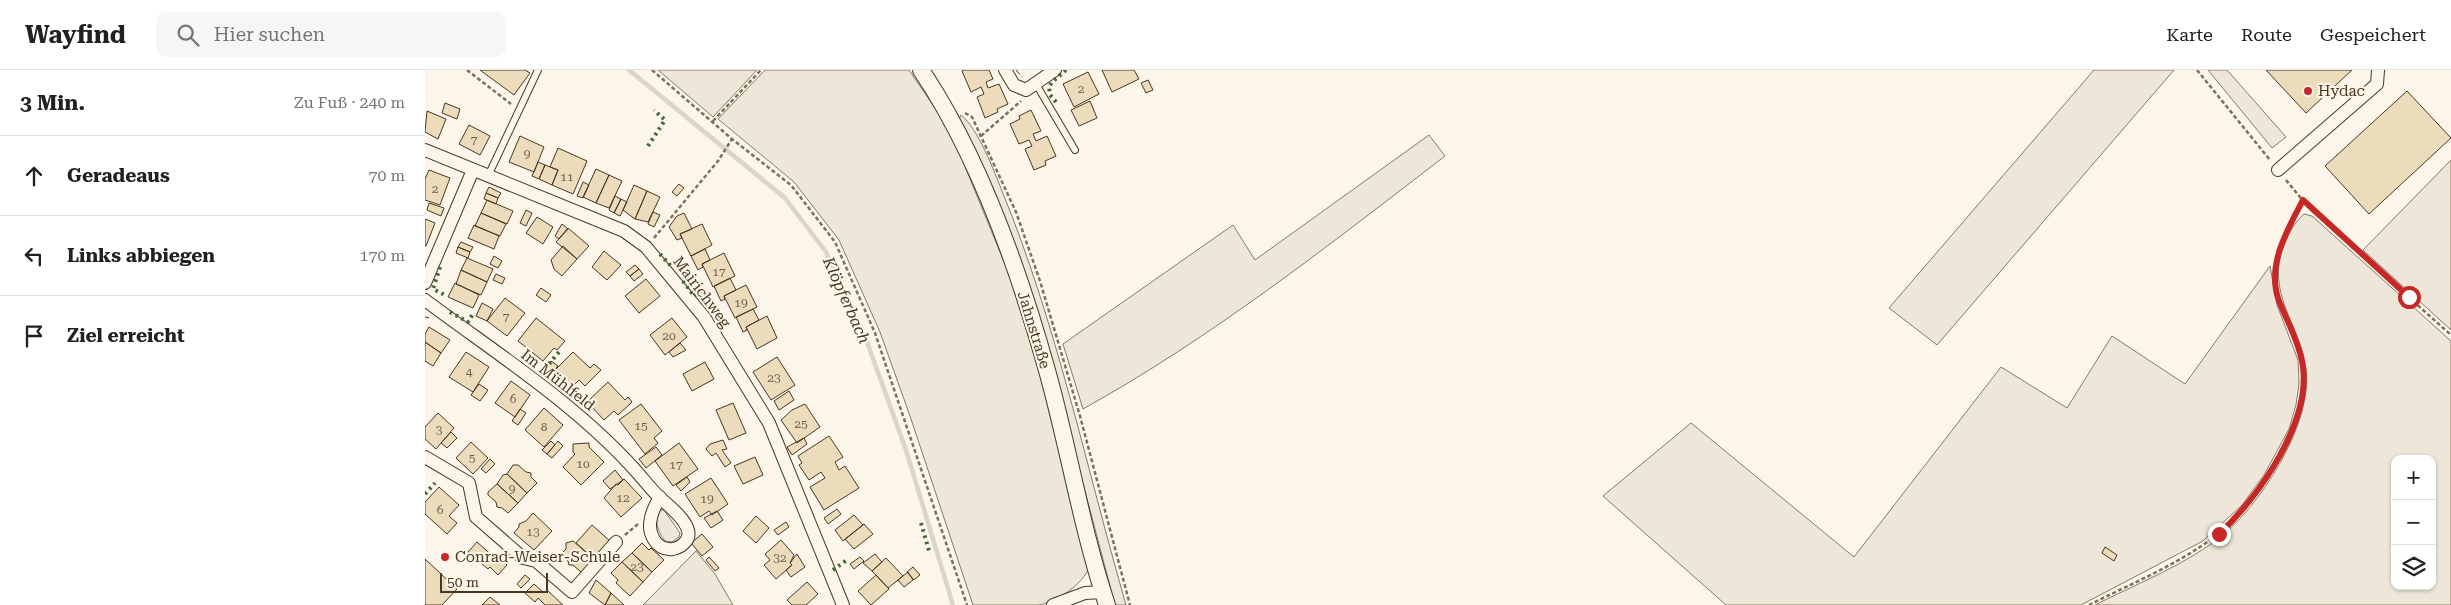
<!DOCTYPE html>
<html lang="de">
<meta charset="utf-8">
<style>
:root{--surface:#fff;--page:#f6f6f6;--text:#202124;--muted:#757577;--line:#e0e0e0}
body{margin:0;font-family:"Roboto Serif",serif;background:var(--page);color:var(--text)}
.controls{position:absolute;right:15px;bottom:15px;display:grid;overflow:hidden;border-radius:10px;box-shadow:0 1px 4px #0004}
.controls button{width:45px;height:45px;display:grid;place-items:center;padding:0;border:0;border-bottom:1px solid var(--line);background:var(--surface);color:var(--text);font:25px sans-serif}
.scale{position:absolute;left:15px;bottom:12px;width:108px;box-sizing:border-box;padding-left:5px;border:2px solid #4a3520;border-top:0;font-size:14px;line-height:18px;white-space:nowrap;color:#4a3520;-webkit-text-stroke:4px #fbf6e9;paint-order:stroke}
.stop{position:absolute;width:15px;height:15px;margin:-11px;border:4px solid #c62828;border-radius:50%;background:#fff}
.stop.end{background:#c62828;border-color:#fff;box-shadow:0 1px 5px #0008}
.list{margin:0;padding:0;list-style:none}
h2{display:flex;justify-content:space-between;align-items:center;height:65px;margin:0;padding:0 20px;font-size:21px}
h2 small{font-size:16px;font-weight:400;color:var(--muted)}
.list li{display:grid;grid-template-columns:32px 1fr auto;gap:15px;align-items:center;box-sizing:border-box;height:80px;padding:0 20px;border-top:1px solid var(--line)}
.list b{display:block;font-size:19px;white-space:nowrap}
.list em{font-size:16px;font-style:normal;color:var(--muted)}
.icon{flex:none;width:28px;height:28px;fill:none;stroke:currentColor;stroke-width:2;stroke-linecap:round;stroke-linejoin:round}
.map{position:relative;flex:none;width:2026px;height:535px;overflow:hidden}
header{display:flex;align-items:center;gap:30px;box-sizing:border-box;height:70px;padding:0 25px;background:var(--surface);border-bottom:1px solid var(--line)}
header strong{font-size:24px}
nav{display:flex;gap:28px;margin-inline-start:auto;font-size:18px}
.search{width:350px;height:45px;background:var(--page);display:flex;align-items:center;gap:12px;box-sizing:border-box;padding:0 18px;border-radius:10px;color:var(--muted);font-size:19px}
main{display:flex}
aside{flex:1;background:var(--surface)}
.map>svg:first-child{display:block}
.green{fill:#ede6d9;stroke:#887966;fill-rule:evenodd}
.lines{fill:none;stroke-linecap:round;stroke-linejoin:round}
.stream{stroke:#dcd4c6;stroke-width:4.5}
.building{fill:#ecdcbc;stroke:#4a3520}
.service-casing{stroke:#4a3520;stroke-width:8}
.minor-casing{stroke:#4a3520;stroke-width:14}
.tertiary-casing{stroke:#4a3520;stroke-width:18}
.path{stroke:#7f6f5c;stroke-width:2.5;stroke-dasharray:4 2.5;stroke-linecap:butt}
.service{stroke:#fbf6e9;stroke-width:6}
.minor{stroke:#fbf6e9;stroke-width:12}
.tertiary{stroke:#fbf6e9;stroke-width:16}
.hedge{stroke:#436837;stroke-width:4;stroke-dasharray:2.5 4;stroke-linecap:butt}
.fence{stroke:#4a3520;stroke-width:1;stroke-dasharray:6 2.5;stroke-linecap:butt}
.route{stroke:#c62828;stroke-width:6}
.poi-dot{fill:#c62828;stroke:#fbf6e9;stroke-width:2}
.labels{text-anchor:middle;stroke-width:4;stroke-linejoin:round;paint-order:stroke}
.number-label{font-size:12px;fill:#725f47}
.poi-label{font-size:15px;fill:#4a3520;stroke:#fbf6e9;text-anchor:start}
.street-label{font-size:15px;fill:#4a3520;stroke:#fbf6e9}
.water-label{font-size:16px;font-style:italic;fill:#4a3520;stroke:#fbf6e9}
</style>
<header>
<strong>Wayfind</strong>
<div class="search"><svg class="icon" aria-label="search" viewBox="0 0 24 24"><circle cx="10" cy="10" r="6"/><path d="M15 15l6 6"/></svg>Hier suchen</div>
<nav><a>Karte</a><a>Route</a><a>Gespeichert</a></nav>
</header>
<main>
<aside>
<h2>3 Min.<small>Zu Fuß · 240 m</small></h2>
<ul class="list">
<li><svg class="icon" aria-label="ahead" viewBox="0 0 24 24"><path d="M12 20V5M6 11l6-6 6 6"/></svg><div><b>Geradeaus</b></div><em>70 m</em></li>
<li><svg class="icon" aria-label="left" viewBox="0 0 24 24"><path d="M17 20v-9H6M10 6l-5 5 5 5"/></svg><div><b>Links abbiegen</b></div><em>170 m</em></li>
<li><svg class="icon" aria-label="arrive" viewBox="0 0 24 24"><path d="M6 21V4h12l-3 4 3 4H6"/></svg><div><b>Ziel erreicht</b></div></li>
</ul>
</aside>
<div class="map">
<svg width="2026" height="535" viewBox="0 0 2026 535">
<rect width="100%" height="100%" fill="#fbf6e9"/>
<path class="green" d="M233 0H332L288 47Z
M340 0H484L525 60 584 204 614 301 664 497C659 514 631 532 614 535 595 535 567 535 548 535L485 346 455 262 414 170 369 112 293 49Z
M1669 0H1749L1512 275 1464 238Z
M1783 0H1802L1861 67 1847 78Z
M536 45C553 58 569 101 577 121 632 255 661 396 701 535H690L614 246 578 145 533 51Z
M1004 65 1020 86C903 176 786 268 658 339L638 274 808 155 830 190Z
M2026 90V260L1938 180Z
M1879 144 1887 146 2026 271V535H1670C1711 514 1763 494 1799 464 1838 431 1888 352 1881 299 1875 254 1840 223 1859 175 1864 163 1869 153 1879 144ZM1970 389H2007V516H1970Z
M1845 196 1852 235 1873 290 1874 314 1871 335 1864 359 1839 405 1817 435 1778 471 1656 535H1301L1178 426 1266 353 1429 487 1576 297 1642 338 1687 266 1760 314Z
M236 440H239L255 463 254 467 247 472 240 471C233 462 228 449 236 440Z
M271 481 290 504 308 535H218Z"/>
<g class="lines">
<path class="stream" d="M204 0 360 128 401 182 442 272 481 380 528 535"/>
</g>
<path class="building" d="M55 0H100L105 3 89 25Z
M539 0H564L568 9 561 12 563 18 574 14 583 34 572 39 573 42 560 48 552 27 559 24 556 17 546 22 537 1Z
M677 0H709L714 9 687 22Z
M1841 0H1927L1881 43Z
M663 2 674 24 649 37 638 14Z
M723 10 728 20 721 23 716 13Z
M1982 21 2026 68 1944 144 1900 96Z
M665 31 672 48 654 56 646 40Z
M20 33 35 39 32 49 17 43Z
M606 40 616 61 608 64 611 71 622 66 631 86 620 91 621 95 609 100 600 79 607 76 604 70 594 74 585 54 595 49 594 46Z
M2 41 21 49 13 69 0 62Z
M44 55 65 66 55 85 34 74Z
M95 66 119 77 109 102 84 92Z
M133 78 162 91 148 124 127 115 133 100 125 97Z
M113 92 120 95 114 109 107 106Z
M120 95 133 100 127 115 114 109Z
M171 99 184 105 171 133 158 127Z
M4 100 25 108 15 135 0 130V109Z
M184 105 197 111 184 138 171 133Z
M158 112 164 115 158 128 152 126Z
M254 114 259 118 252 126 247 122Z
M209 115 222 121 210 149 198 140Z
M64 117 76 123 73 128 61 123Z
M222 121 235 127 223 152 210 149Z
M61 123 73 128 71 134 59 129Z
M190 126 196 129 189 143 184 140Z
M196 129 202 132 195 146 189 143Z
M62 130 88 141 82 154 56 143Z
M4 133 19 138 16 146 2 140Z
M101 140 107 143 101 156 95 153Z
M228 142 235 145 229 157 223 154Z
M56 143 81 154 75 166 50 156Z
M259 143 267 159 255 164 257 168 252 170 244 157 252 146Z
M112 147 128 157 118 174 101 163Z
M0 149 10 153 1 176H0Z
M137 154 143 159 134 169 130 166Z
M277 154 287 175 266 186 255 164Z
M49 155 74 166 69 179 43 168Z
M143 158 164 176 152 189 131 172Z
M36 172 48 177 45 182 33 177Z
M138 176 152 189 137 206 129 199 126 190Z
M33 177 45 182 43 188 31 183Z
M280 179 285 190 277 194 278 197 273 200 266 186Z
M179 181 196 195 182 210 167 197Z
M299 183 310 206 288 217 277 194Z
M69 186 77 191 73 198 65 194Z
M42 188 68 199 62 212 36 200Z
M210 195 214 199 205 206 201 202Z
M214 199 218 204 209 211 205 206Z
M36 200 62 212 56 225 31 214Z
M71 204 80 208 77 214 68 210Z
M305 208 311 220 299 226 300 229 296 231 289 216Z
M221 209 235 226 214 243 200 226Z
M30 213 54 225 48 238 23 227Z
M321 215 332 237 310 248 299 226Z
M116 218 126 225 121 232 111 225Z
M80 228 100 243 82 266 62 251Z
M57 233 68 239 62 251 51 246Z
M328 239 334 250 321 257 322 260 318 262 311 247Z
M342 246 352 268 332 279 321 257Z
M111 248 140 271 132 280 129 278 118 291 93 271Z
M247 248 262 267 240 285 225 265Z
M4 257 25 270 16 283 0 272V264Z
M0 272 16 283 8 296 0 291Z
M255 273 261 280 248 287 244 282Z
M41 282 64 297 48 322 24 307Z
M148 282 165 298 169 294 176 300 160 316 154 310 146 318 129 301Z
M352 287 370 315 346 330 328 302Z
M126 291 133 296 122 308 116 303Z
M280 292 289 309 267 321 258 304Z
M86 311 105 325 90 347 70 333Z
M183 312 200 330 203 327 207 332 193 345 189 341 179 350 162 332Z
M54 314 63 320 55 331 46 325Z
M364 321 369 330 354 340 349 331Z
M308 333 321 363 304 370 291 340Z
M216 334 237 361 229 368 233 373 220 384 194 350Z
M380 334 395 357 372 373 356 350 367 340Z
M119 338 138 355 119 377 100 360Z
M95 339 101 343 93 355 87 351Z
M13 343 29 358 11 379 0 369V357Z
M26 362 32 368 22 378 16 373Z
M404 366 418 387 410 392 414 400 420 396 434 418 399 440 385 417 400 408 396 402 384 410 374 395 377 393 373 386Z
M379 368 382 374 367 385 362 377Z
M298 370 302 379 297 380 306 393 300 397 291 383 287 386 281 379 285 374Z
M126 371 130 375 122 384 117 380Z
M133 371 138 376 127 388 122 384Z
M46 372 63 388 48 404 31 388Z
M164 373V377L179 392 156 415 138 397 150 384 148 382V374Z
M254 373 273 399 248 416 230 391Z
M231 377 237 385 221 398 214 389Z
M330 387 338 405 318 414 309 396Z
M65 389 70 394 61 403 56 399Z
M88 395H93L101 402 106 403V407L112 413 102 423 82 404Z
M190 400 198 410 185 419 178 411Z
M82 404 102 423 93 433 72 414 78 405Z
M262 407 265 412 256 421 251 415Z
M286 408 303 434 287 445 284 441 275 447 260 424Z
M199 409 217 428 196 447 179 428 191 414 193 415Z
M72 414 93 433 83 443 77 438 72 437 71 432 63 425V422Z
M14 417 34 435 24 446 32 453 22 464 0 444V432Z
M412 439 416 444 403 454 399 448Z
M292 441 298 450 286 458 279 448Z
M108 443 127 461 109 480 89 463 94 457V454L101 451Z
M429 445 438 455 418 471 410 460Z
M331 446 344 458 331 473 318 461Z
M361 452 364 457 353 465 349 460Z
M439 454 448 464 429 479 420 469Z
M167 455 186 472 170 490 151 473Z
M277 464 288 477 277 486 266 473Z
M356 470 369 485 365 493 367 495 351 509 339 495 345 490 340 484Z
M148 471 169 489 156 502 148 495H144L143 491 136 484 141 479V473Z
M52 472 71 489 73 487 82 495 73 505 65 497 63 499 43 482Z
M217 473 224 480 226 478 239 490 227 502 207 483Z
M1680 477 1692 485 1689 491 1677 483Z
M207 483 227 502 218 512 197 492Z
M372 484 380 497 366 507 361 500 367 495 365 493Z
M450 484 457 492 447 501 438 493Z
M284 487 294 498 290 501 281 490Z
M435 487 439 491 429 499 425 494Z
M461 488 478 506 463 518 447 501Z
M0 489 32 519 17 535H0Z
M197 492 218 512 205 526 191 513 193 510 186 503Z
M488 497 495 505 489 510 482 502Z
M483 502 488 510 479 517 473 510Z
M100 505 105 509 96 518 92 514Z
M451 505 464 519 446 535 433 521Z
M171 510 186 523 180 535 164 523Z
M382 512 393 524 381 535H367L362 530Z
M109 514 119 523 122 520 138 535H120L113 528 110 532 100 523Z
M186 523 199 535H180Z
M65 527 75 535H57Z"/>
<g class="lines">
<g class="service-casing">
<path id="service" d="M611 14 650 80
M63 106 113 0"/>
</g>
<g class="minor-casing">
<path id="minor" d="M580 0 589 15 601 20 630 0
M0 80 199 161 221 177 279 247 344 353 418 535
M1853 100 1952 14 1953 0
M0 213 48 100
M0 230C72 284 151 334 211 401 219 410 226 419 234 427 243 435 272 457 261 471 258 475 253 478 248 479 231 481 222 463 226 448 227 441 231 434 235 427
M0 387 44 413 51 447 98 488 111 491 147 522 191 472
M628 535 660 523 678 522"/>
</g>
<g class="tertiary-casing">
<path id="tertiary" d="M496 0C554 86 595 203 623 304 644 380 657 460 682 535"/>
</g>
<path class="path" d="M42 0 86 34
M227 0 307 69 366 115 410 172 450 263 542 535
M1772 0 1845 90
M540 43 547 47 591 142 615 211 655 346 705 535
M288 51 336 0
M556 66 596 31
M1861 110 1884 138 2026 265
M229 168 293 91 307 69
M200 465 213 454
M1664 535C1709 512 1772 487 1807 451 1828 431 1843 405 1856 380 1871 353 1882 325 1878 294 1874 271 1861 251 1853 230 1841 196 1862 160 1878 131"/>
<use href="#service" class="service"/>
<use href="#minor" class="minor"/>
<use href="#tertiary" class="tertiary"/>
<path class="hedge" d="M631 32 625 25 624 17 627 12 641 0
M223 76 240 50 229 40
M235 184 246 196 252 192
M15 197 8 219 22 226
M258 211 269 226 277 221
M25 242 43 252 49 242
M124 294 134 282
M0 424 10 413
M496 453 505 484
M408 500 422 490"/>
<path class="fence" d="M591 0 597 7
M0 247 4 248"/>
</g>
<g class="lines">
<path class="route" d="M1794 464C1834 427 1889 349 1877 291 1873 270 1862 251 1854 231 1841 196 1862 160 1878 130L1984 227"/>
</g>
<g class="poi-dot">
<circle cx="1883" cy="21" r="5"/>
<circle cx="20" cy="487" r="5"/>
</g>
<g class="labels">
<g class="number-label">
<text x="656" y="23">2</text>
<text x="49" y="74">7</text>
<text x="102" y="88">9</text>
<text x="142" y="111">11</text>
<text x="10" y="123">2</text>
<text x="294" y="206">17</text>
<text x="316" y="237">19</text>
<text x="81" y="251">7</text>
<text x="244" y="270">20</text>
<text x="44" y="306">4</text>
<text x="349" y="312">23</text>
<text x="88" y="333">6</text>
<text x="376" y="358">25</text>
<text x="216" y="360">15</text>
<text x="119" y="361">8</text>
<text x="14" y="364">3</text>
<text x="47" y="392">5</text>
<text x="158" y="398">10</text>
<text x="251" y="399">17</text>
<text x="87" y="423">9</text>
<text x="198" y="432">12</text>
<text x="282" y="433">19</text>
<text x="15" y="444">6</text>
<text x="108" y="466">13</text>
<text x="355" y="492">32</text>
<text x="212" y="501">23</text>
</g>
<g class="poi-label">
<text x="1893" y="26">Hydac</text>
<text x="30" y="492">Conrad-Weiser-Schule</text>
</g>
<g class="street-label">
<text transform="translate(277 222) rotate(53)" y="5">Mairichweg</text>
<text transform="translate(609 260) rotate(73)" y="5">Jahnstraße</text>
<text transform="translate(133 310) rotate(38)" y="5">Im Mühlfeld</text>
</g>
<g class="water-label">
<text transform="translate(422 230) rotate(66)" y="6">Klöpferbach</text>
</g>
</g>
</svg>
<div class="controls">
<button>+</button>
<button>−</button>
<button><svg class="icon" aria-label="layers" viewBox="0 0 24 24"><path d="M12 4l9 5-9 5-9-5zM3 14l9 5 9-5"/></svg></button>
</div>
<div class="scale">50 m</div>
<div class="stop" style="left:1984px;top:227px"></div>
<div class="stop end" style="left:1794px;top:464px"></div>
</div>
</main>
